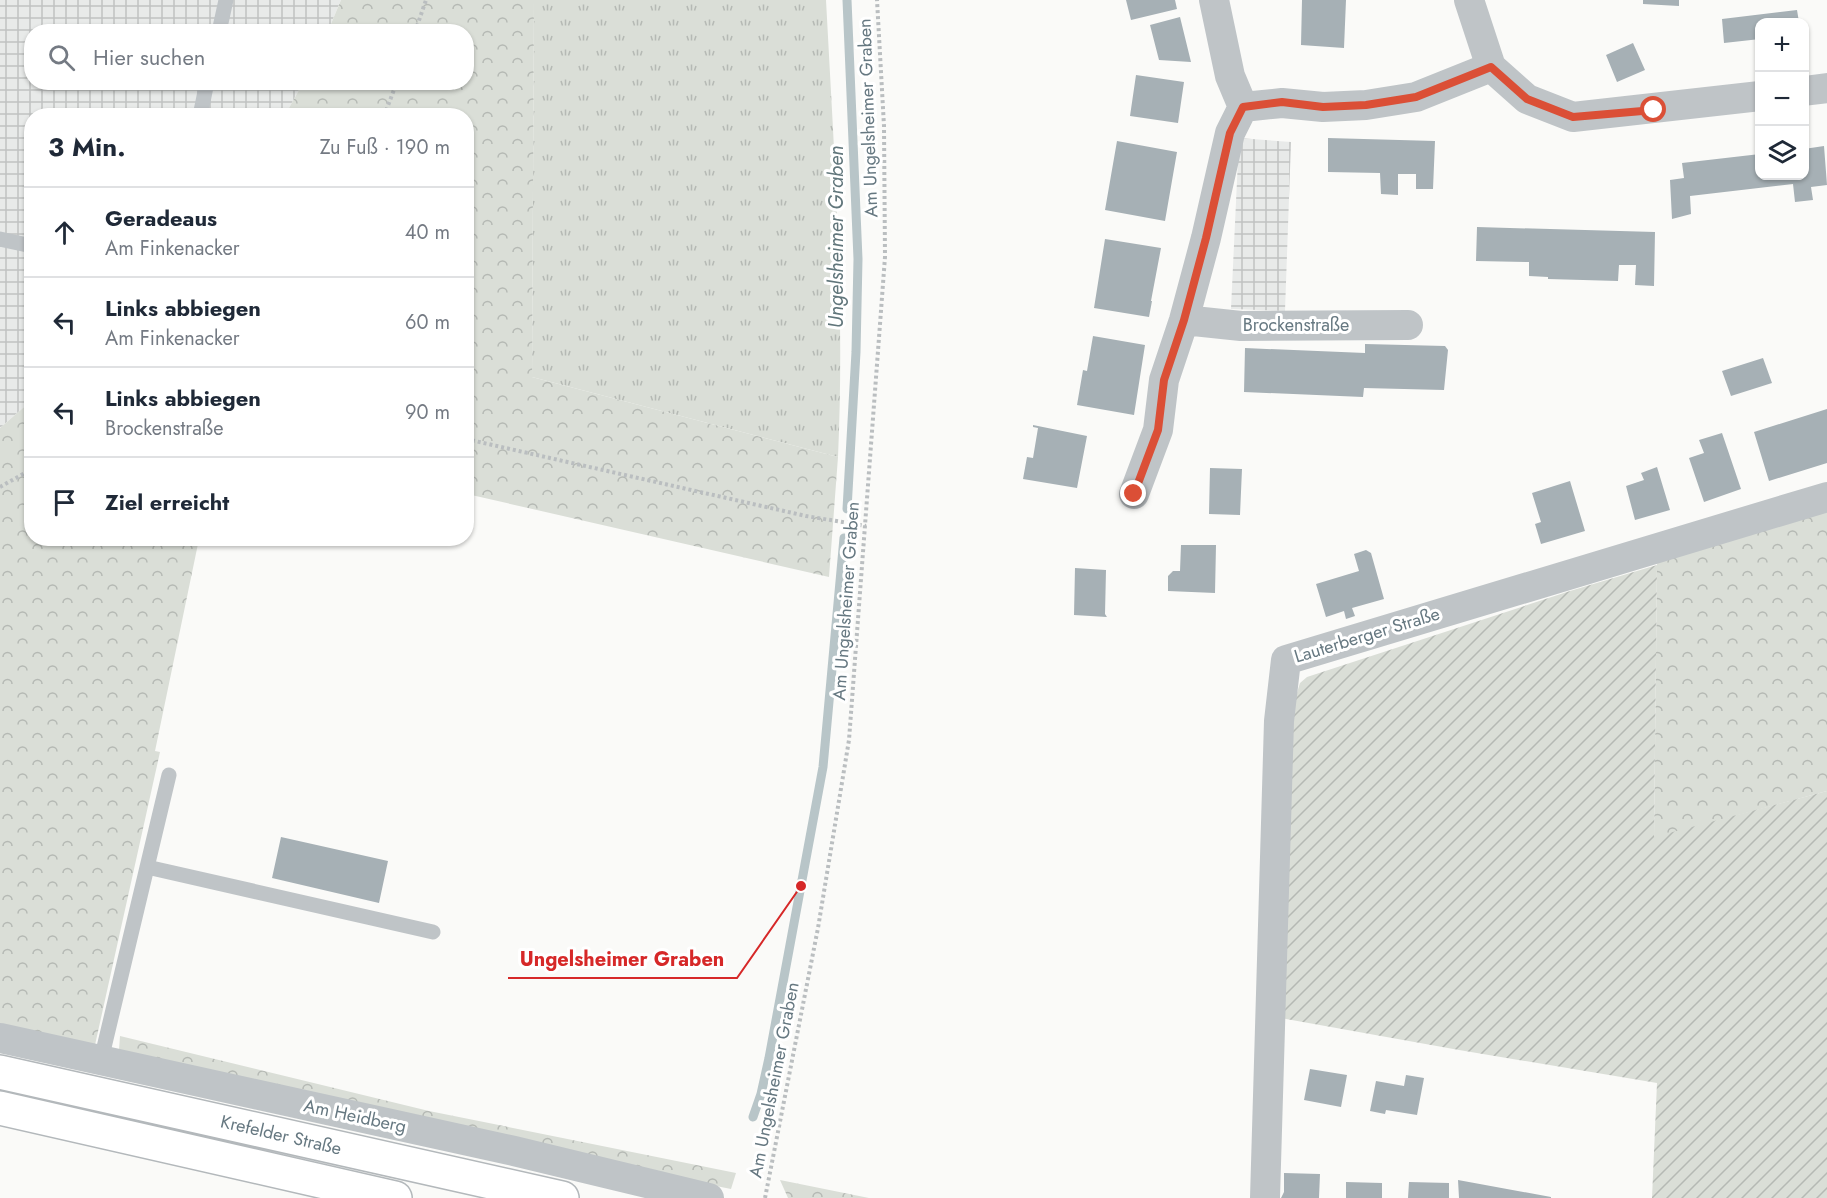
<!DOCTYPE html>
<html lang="de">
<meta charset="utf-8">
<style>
:root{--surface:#fff;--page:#f2f2f3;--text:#1f2937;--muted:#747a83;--line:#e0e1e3}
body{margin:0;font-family:Jost,sans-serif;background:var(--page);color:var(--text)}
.controls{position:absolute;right:18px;top:18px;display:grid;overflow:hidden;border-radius:12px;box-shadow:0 2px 4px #0004}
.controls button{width:54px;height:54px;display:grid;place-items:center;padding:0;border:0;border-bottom:2px solid var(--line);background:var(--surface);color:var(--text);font:30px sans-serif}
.stop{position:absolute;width:18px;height:18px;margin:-14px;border:4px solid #db4f36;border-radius:50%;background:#fff}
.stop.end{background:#db4f36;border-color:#fff;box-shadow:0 2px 6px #0008}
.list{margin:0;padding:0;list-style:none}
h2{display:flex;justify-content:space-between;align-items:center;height:78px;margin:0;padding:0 24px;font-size:26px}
h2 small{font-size:20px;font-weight:400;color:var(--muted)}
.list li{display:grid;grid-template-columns:39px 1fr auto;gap:18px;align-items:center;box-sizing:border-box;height:90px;padding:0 24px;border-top:2px solid var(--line)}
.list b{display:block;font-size:22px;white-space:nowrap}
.list p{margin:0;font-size:20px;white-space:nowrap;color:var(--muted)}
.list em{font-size:20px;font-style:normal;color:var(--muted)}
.icon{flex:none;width:33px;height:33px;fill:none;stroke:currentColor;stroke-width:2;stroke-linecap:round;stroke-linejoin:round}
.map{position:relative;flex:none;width:1827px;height:1198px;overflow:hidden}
.search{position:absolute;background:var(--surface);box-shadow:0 2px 4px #0004;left:24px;top:24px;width:450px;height:66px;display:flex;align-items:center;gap:15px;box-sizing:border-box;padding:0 21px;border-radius:24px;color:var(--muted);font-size:22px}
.panel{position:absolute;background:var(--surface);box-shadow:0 2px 4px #0004;left:24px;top:108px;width:450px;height:438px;border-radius:24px}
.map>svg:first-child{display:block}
.industrial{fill:url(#industrial-grid)}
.grass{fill:url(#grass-tufts)}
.forest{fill:url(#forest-crowns)}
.garden{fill:url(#garden-furrows)}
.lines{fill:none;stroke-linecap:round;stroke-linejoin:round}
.stream{stroke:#b8c5c8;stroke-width:9}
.building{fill:#a6b0b5}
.trunk-casing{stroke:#b3b8bb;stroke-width:36}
.path{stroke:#babec0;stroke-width:4;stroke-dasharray:3 3;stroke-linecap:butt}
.service{stroke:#bfc4c7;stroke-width:15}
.minor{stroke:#bfc4c7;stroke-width:30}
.trunk{stroke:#fff;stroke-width:33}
.route{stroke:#db4f36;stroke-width:8}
.labels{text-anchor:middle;stroke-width:6;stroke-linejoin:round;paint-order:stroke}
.street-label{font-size:18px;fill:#667881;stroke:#fff}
.water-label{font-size:20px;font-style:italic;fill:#61767b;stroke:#fff}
.leader{fill:none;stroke:#d62828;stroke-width:2}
.callout-dot{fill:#d62828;stroke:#fff;stroke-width:2}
.callout-label{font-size:20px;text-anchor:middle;font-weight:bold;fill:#d62828;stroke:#fff;stroke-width:6;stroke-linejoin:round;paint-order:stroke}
</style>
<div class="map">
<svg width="1827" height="1198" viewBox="0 0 1827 1198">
<defs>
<pattern id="industrial-grid" width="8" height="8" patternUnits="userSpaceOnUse" patternTransform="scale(1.5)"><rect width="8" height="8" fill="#e8eae9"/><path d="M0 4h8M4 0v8" fill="none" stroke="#c0c2c2"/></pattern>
<pattern id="grass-tufts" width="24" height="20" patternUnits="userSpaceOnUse" patternTransform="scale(1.5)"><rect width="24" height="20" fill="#daded7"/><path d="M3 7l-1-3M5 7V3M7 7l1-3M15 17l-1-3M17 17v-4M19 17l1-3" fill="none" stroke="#b5b9b4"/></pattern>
<pattern id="forest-crowns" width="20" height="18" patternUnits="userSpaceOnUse" patternTransform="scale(1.5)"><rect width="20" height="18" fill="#daded7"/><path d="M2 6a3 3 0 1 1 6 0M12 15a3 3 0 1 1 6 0" fill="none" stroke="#b5b9b4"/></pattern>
<pattern id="garden-furrows" width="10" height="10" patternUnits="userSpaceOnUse" patternTransform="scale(1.5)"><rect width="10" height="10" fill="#daded7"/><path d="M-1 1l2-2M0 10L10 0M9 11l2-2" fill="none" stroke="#b5b9b4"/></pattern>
</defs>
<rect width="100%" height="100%" fill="#fafaf8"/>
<path class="industrial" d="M0 0H341L328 31 32 32V82L303 83 285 115 32 116 31 401 0 428Z
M1239 138 1291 142 1285 311 1231 309Z"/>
<path class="grass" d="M534 0H826C834 152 845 304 838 457L532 377Z"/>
<path class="forest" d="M341 0H534L532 377 838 457 829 577 467 494 466 116 285 115 303 83 466 82V32L328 31Z
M31 401 32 538 199 539 155 751 160 752 95 1045 0 1025V428Z
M1827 493V791L1654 838 1657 565 1659 544Z
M120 1036 429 1111 736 1173 731 1189 458 1134 119 1050Z
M780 1180 869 1198H788Z"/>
<path class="garden" d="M1657 565 1654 837 1827 791V1198H1652L1657 1083 1459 1050 1275 1017 1291 712 1300 683 1307 677 1570 591Z"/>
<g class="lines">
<path class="stream" d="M847 509 856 352 858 259 847 0
M753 1117 761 1094 769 1058 823 767 844 538"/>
</g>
<path class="building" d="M1126 0H1175L1177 9 1131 20Z
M1302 0H1346L1344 48 1301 45Z
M1643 0H1679V6L1643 4Z
M1797 10 1799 22H1760V39L1724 43 1722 19Z
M1180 17 1191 62 1159 60 1150 25Z
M1633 43 1645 70 1617 82 1606 55Z
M1136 75 1184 82 1178 123 1130 116Z
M1328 138 1435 141 1433 189H1416V174H1398V195L1381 194 1380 173 1328 172Z
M1117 141 1177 152 1165 221 1105 210Z
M1824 146 1827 185 1811 187 1813 200 1795 202 1793 184 1690 196 1691 214 1672 219 1670 180 1684 178 1682 163 1760 154V176H1804V149Z
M1477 227 1655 232 1654 286 1635 285 1636 265H1619L1618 281 1548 279V277L1529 276V262L1476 261Z
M1105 239 1161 248 1151 301H1152L1149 317 1094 308Z
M1093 336 1145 345 1134 415 1077 405 1083 370 1087 371Z
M1365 344 1445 346 1448 350 1444 390 1364 388 1363 397 1244 392 1245 348 1365 353Z
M1763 358 1772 383 1731 396 1722 371Z
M1827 409V463L1769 481 1754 432Z
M1033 425 1087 436 1077 488 1023 479 1027 457 1033 458 1038 428 1033 427Z
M1722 433 1741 489 1704 502 1689 458 1704 453 1699 440Z
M1657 467 1670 510 1635 520 1626 486 1644 480 1641 473Z
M1210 468 1242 469 1240 515 1209 514Z
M1570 481 1585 531 1541 544 1535 524 1541 522 1532 493Z
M1181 545H1216L1215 593 1168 591V576L1173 571H1180Z
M1366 550 1371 553 1384 599 1352 608 1355 616 1346 619 1344 611 1326 617 1316 584 1359 571 1354 554Z
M1075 568 1106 570 1105 614 1107 617 1074 615Z
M281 837 388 861 379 903 272 878Z
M1310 1069 1347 1075 1341 1107 1304 1100Z
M1406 1075 1424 1078 1417 1115 1386 1110 1385 1114 1370 1111 1376 1081 1404 1086Z
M1284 1173 1320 1174 1319 1198H1281L1284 1192Z
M1458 1180 1551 1197V1198H1459Z
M1346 1182 1382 1183V1198H1346Z
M1409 1182 1449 1183V1198H1408Z"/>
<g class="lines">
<g class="trunk-casing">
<path id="trunk" d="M0 1072 562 1198
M0 1108 395 1198"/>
</g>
<path class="path" d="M415 32 426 0
M384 116 397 82
M466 439 806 516 866 526
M0 487 32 469
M765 1198 818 928 849 740 885 257 884 126 877 0"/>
<path class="service" d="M219 32 226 0
M200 116 207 82
M0 239 32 246
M147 867 433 932
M101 1060 169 775"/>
<path class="minor" d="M1469 0 1491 67 1527 99 1573 117 1760 96
M1804 91 1827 88
M1243 107 1282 103 1323 107 1366 105 1416 97 1491 67
M1184 320 1241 326 1408 325
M1134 494 1158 430 1164 380 1184 320 1206 238 1230 133 1243 107 1230 76 1214 0
M0 1038 514 1151 709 1198
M1265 1198 1279 721 1286 660 1827 497"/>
<use href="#trunk" class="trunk"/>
</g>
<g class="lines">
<path class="route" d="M1134 494 1158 430 1164 380 1184 320 1206 238 1230 133 1243 107 1282 102 1323 107 1366 105 1416 97 1491 67 1527 99 1573 117 1654 110"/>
</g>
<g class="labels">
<g class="street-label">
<text transform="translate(868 118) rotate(-92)" y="6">Am Ungelsheimer Graben</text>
<text x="1296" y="331">Brockenstraße</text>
<text transform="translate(846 601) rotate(-86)" y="6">Am Ungelsheimer Graben</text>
<text transform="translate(1367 635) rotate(-17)" y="6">Lauterberger Straße</text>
<text transform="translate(774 1080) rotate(-79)" y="6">Am Ungelsheimer Graben</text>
<text transform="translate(355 1116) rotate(12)" y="6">Am Heidberg</text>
<text transform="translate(281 1135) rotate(13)" y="6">Krefelder Straße</text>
</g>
<g class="water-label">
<text transform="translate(836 237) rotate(-90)" y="7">Ungelsheimer Graben</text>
</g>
</g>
<path class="leader" d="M801 886L737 978H508"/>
<circle class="callout-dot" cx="801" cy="886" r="6"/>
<g class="callout-label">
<text x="622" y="966">Ungelsheimer Graben</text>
</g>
</svg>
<div class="controls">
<button>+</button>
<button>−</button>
<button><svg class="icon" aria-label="layers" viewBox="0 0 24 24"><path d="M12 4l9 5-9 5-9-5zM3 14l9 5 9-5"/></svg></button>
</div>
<div class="stop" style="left:1654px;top:110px"></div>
<div class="stop end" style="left:1134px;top:494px"></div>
<div class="search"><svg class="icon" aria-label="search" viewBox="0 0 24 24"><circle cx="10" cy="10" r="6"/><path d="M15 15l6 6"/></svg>Hier suchen</div>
<section class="panel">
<h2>3 Min.<small>Zu Fuß · 190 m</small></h2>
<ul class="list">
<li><svg class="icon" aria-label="ahead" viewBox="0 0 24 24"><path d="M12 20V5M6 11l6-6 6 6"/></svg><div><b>Geradeaus</b><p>Am Finkenacker</p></div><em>40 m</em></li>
<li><svg class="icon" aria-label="left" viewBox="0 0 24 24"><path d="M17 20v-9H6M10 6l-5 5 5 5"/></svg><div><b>Links abbiegen</b><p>Am Finkenacker</p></div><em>60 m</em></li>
<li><svg class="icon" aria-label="left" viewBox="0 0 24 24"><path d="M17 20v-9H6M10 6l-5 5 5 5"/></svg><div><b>Links abbiegen</b><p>Brockenstraße</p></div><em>90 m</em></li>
<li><svg class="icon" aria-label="arrive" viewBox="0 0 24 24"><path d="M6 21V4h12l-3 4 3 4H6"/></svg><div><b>Ziel erreicht</b></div></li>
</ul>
</section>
</div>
